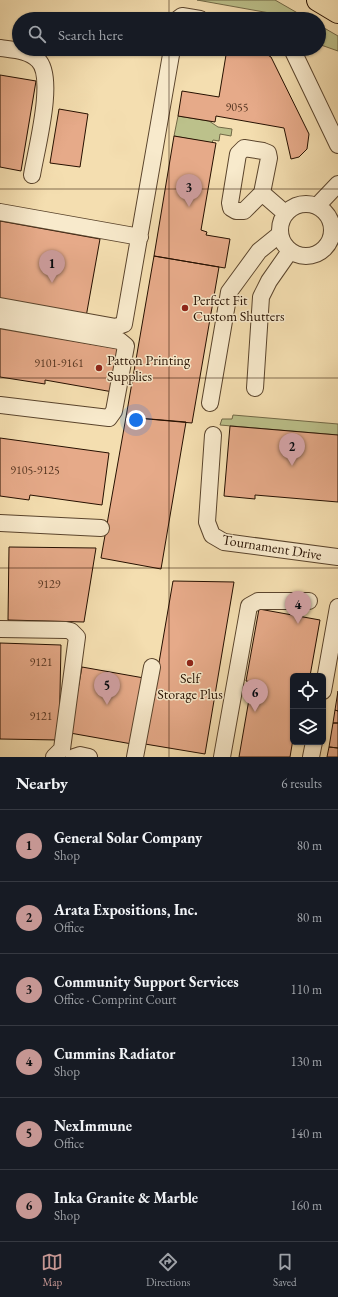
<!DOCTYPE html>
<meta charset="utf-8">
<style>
:root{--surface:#171b24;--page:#20242c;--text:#f1f3f6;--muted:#9ea1a6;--line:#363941;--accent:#c59692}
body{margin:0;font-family:"EB Garamond",serif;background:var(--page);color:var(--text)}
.controls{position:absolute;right:12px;bottom:12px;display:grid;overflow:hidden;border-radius:6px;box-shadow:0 1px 3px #0004}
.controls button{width:36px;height:36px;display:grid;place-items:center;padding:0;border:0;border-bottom:1px solid var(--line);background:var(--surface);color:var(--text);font:20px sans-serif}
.you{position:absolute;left:136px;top:420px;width:14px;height:14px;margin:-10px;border:3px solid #fff;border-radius:50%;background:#1a73e8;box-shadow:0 0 0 6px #1a73e833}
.badge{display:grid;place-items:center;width:26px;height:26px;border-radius:50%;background:var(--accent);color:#111;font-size:13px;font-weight:700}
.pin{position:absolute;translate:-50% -33px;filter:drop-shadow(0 1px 2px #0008)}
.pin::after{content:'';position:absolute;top:21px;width:14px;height:12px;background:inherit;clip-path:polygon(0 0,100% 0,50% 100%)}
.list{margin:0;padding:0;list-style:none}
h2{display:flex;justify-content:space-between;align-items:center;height:52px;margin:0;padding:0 16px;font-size:17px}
h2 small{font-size:13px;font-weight:400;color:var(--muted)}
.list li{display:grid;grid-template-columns:26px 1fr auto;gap:12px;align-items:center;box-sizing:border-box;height:72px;padding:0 16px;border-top:1px solid var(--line)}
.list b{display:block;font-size:15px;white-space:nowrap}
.list p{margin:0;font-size:13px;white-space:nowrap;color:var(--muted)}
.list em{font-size:13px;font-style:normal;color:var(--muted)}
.icon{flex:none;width:22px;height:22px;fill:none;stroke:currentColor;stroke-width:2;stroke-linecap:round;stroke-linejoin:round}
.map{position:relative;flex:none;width:338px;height:757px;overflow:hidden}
.search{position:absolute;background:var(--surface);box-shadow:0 1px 3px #0004;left:12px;right:12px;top:12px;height:44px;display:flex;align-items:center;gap:10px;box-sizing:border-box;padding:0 14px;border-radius:22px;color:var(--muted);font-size:15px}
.sheet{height:484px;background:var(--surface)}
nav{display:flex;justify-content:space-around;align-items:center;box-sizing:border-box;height:56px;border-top:1px solid var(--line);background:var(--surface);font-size:11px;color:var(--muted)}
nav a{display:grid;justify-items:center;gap:2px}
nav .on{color:var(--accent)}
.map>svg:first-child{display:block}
.green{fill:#bcc18b;stroke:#716846}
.building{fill:#e6aa89;stroke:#261000}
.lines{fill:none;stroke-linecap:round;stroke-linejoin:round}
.minor-casing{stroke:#5a442c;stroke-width:18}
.highway-casing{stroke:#261000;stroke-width:24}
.minor{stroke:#f8eacc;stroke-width:16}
.highway{stroke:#f4deb0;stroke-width:22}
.grid{fill:none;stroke:#261000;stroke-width:1;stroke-opacity:0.55}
.poi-dot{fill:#8f2418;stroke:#f8eacc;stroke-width:1.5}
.labels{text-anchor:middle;stroke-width:3;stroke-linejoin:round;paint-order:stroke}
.number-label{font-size:12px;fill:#563622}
.poi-label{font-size:14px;fill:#261000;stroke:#f8eacc;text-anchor:start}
.street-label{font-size:14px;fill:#261000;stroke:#f8eacc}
</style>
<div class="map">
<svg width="338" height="757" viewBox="0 0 338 757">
<rect width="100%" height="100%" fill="#f4deb0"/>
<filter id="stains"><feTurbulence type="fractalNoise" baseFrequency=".005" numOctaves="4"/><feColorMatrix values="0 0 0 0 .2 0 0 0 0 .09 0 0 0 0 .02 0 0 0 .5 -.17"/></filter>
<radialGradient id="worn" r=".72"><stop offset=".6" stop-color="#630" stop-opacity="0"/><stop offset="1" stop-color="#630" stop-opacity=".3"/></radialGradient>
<path class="green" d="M197 0H275L308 19H295L292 17Z
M319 25 338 36V51L321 45 319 47Z
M178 116 209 121 218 127 232 129 231 136 220 134 219 141 213 140 212 143 174 136Z
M233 415 338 424V435L220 425 222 419H232Z"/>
<path class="building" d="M227 49 259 50 271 57 309 134 307 149 299 157 291 159 284 128 216 116 215 122 178 116 182 91 219 97Z
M0 75 36 81 21 171 0 167Z
M59 109 88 114 80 167 50 163Z
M174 136 216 143 201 230 207 232 206 235 230 239 225 268 154 256Z
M0 221 100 239 86 317 0 302Z
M154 256 219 267 192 423 126 417Z
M0 328 120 349 113 392 45 380V384L0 377Z
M126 417 186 422 161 569 101 558Z
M230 426 338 435V502L255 495V499L224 496Z
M0 438 109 453 102 505 30 495 29 500 0 496Z
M9 547 96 548 84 622 8 620Z
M173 581 234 582 205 754 145 744Z
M259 609 320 620 310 676H293V739L290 757H239L252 682 246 681Z
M0 643 61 645 59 740 0 739Z
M82 667 144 678 132 744 70 733Z
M338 691V711L335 710Z
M335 710 338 711V723H333Z
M333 723H338V748L329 747Z
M329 747 338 748V757H327Z"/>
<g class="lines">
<g class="minor-casing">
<path id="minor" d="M178 19 182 16 200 19
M0 48C13 50 28 50 38 60 56 77 36 150 32 175
M292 49 338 145
M262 193 244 211H236L231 208 230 203 238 154 244 148 263 151 268 153 269 158 262 193 285 213
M280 230a26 26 0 1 1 52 0a26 26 0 1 1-52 0Z
M317 206 338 184
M0 212 140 237
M0 306 116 327 124 324 172 49
M0 320 120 341 126 346 114 411 109 418 0 405
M255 388 261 297 269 281 290 251
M210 403 229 292 259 251 280 234
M213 435 207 522 212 535 224 542 338 557
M0 523 101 528
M0 629 66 630 71 631 77 637 62 749 54 757
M323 691 338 607
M74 757 80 755 89 757
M135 757 152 667
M222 757 249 606 258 601H309
M311 757 314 742"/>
</g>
<g class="highway-casing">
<path id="highway" d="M318 0 338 12"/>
</g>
<use href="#minor" class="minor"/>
<use href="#highway" class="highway"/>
</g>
<path class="grid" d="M169 0V19M169 49V757M0 189H338M0 378H338M0 568H338"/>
<g class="poi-dot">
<circle cx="185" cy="308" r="4"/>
<circle cx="99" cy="368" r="4"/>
<circle cx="190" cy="663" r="4"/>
</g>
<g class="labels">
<g class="number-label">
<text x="237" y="111">9055</text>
<text x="59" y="367">9101-9161</text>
<text x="35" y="474">9105-9125</text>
<text x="49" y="588">9129</text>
<text x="41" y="666">9121</text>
<text x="41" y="720">9121</text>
</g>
<g class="poi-label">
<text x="193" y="305">Perfect Fit<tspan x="193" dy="16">Custom Shutters</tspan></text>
<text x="107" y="365">Patton Printing<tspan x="107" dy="16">Supplies</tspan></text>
<text x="190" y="683" text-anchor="middle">Self<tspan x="190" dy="16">Storage Plus</tspan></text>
</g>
<g class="street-label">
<text transform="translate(272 547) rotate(9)" y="5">Tournament Drive</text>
</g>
</g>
<rect width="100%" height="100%" filter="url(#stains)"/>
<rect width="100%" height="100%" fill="url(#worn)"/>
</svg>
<div class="controls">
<button><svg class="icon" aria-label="locate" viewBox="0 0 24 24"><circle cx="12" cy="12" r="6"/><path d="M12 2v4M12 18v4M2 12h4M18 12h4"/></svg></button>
<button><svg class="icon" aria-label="layers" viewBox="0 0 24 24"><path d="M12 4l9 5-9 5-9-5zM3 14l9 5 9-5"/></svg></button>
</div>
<div class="you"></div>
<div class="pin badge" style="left:52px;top:283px">1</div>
<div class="pin badge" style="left:292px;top:466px">2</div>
<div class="pin badge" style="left:189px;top:207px">3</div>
<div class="pin badge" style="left:298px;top:624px">4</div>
<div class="pin badge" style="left:107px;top:705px">5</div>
<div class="pin badge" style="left:255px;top:712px">6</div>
<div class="search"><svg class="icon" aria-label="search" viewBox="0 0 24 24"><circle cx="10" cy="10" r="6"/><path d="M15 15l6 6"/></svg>Search here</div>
</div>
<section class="sheet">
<h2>Nearby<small>6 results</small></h2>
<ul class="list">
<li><span class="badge">1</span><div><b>General Solar Company</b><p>Shop</p></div><em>80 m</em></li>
<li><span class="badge">2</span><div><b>Arata Expositions, Inc.</b><p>Office</p></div><em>80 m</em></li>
<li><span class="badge">3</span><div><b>Community Support Services</b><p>Office · Comprint Court</p></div><em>110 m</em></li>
<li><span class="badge">4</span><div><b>Cummins Radiator</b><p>Shop</p></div><em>130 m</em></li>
<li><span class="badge">5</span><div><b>NexImmune</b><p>Office</p></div><em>140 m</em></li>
<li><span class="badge">6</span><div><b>Inka Granite &amp; Marble</b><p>Shop</p></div><em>160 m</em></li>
</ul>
</section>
<nav>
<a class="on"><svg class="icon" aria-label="map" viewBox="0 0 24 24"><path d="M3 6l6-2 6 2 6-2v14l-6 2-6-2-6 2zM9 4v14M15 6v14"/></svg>Map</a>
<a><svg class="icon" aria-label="directions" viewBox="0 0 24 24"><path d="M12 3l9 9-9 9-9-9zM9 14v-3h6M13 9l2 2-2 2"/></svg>Directions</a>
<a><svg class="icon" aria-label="saved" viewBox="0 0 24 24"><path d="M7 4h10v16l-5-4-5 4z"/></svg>Saved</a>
</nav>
